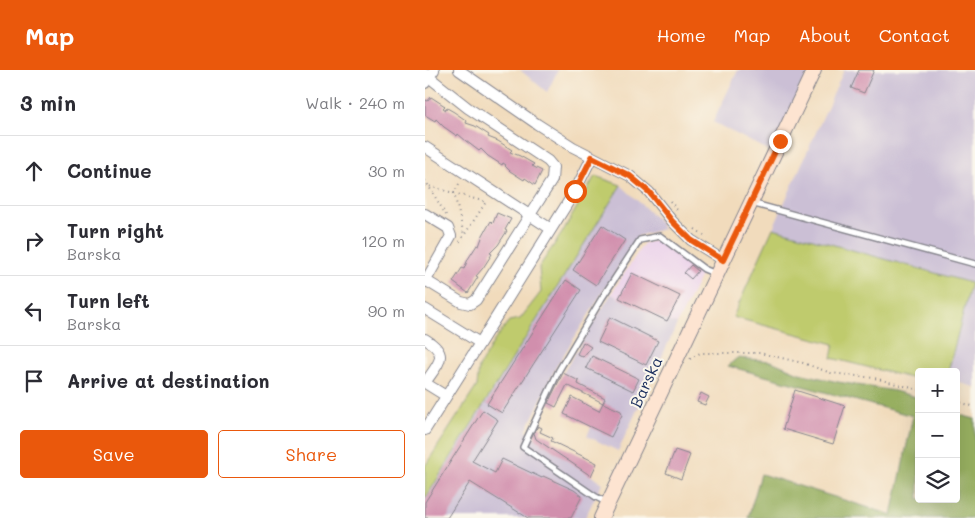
<!DOCTYPE html>
<meta charset="utf-8">
<style>
:root{--surface:#fff;--page:#f2f2f3;--text:#2b2b33;--muted:#7c7c81;--line:#e1e1e2;--accent:#ea580c}
body{margin:0;font-family:Mali,sans-serif;background:var(--page);color:var(--text)}
.controls{position:absolute;right:15px;bottom:15px;display:grid;overflow:hidden;border-radius:5px;box-shadow:0 5px 20px #0002}
.controls button{width:45px;height:45px;display:grid;place-items:center;padding:0;border:0;border-bottom:1px solid var(--line);background:var(--surface);color:var(--text);font:25px sans-serif}
.stop{position:absolute;width:15px;height:15px;margin:-11px;border:4px solid #ea580c;border-radius:50%;background:#fff}
.stop.end{background:#ea580c;border-color:#fff;box-shadow:0 1px 5px #0008}
.list{margin:0;padding:0;list-style:none}
h2{display:flex;justify-content:space-between;align-items:center;height:65px;margin:0;padding:0 20px;font-size:21px}
h2 small{font-size:16px;font-weight:400;color:var(--muted)}
.list li{display:grid;grid-template-columns:32px 1fr auto;gap:15px;align-items:center;box-sizing:border-box;height:70px;padding:0 20px;border-top:1px solid var(--line)}
.list b{display:block;font-size:19px;white-space:nowrap}
.list p{margin:0;font-size:16px;white-space:nowrap;color:var(--muted)}
.list em{font-size:16px;font-style:normal;color:var(--muted)}
.actions{display:flex;gap:10px;padding:15px 20px}
.actions a{flex:1;padding:11px 0;border:1px solid var(--accent);border-radius:5px;text-align:center;font-size:18px;color:var(--accent)}
.actions .main{background:var(--accent);color:#fff}
.icon{flex:none;width:28px;height:28px;fill:none;stroke:currentColor;stroke-width:2;stroke-linecap:round;stroke-linejoin:round}
.map{position:relative;flex:none;width:550px;height:448px;overflow:hidden}
header{display:flex;align-items:center;gap:30px;box-sizing:border-box;height:70px;padding:0 25px;background:var(--accent);color:#fff}
header strong{font-size:24px}
nav{display:flex;gap:28px;margin-inline-start:auto;font-size:18px}
main{display:flex}
aside{flex:1;background:var(--surface)}
.map>svg:first-child{display:block}
.built{fill:#ebd1eb}
.industrial{fill:#cbbfd5}
.green{fill:#bfcb6d;stroke:#6d7d66}
.forest{fill:#97af60;stroke:#596f5f}
.building{fill:#d18fad}
.lines{fill:none;stroke-linecap:round;stroke-linejoin:round}
.lane-casing{stroke:#86858d;stroke-width:8}
.street-casing{stroke:#86858d;stroke-width:12}
.secondary-casing{stroke:#86858d;stroke-width:16}
.path{stroke:#86858d;stroke-width:2;stroke-dasharray:1 4;stroke-linecap:butt}
.lane{stroke:#fff;stroke-width:5}
.street{stroke:#fff;stroke-width:10}
.secondary{stroke:#fde4d1;stroke-width:14}
.route{stroke:#ea580c;stroke-width:6}
.labels{text-anchor:middle;stroke-width:4;stroke-linejoin:round;paint-order:stroke}
.street-label{font-size:16px;fill:#1b2f5e;stroke:#fbf7ec}
</style>
<header>
<strong>Map</strong>
<nav><a>Home</a><a>Map</a><a>About</a><a>Contact</a></nav>
</header>
<main>
<aside>
<h2>3 min<small>Walk · 240 m</small></h2>
<ul class="list">
<li><svg class="icon" aria-label="ahead" viewBox="0 0 24 24"><path d="M12 20V5M6 11l6-6 6 6"/></svg><div><b>Continue</b></div><em>30 m</em></li>
<li><svg class="icon" aria-label="right" viewBox="0 0 24 24"><path d="M7 20v-9h11M14 6l5 5-5 5"/></svg><div><b>Turn right</b><p>Barska</p></div><em>120 m</em></li>
<li><svg class="icon" aria-label="left" viewBox="0 0 24 24"><path d="M17 20v-9H6M10 6l-5 5 5 5"/></svg><div><b>Turn left</b><p>Barska</p></div><em>90 m</em></li>
<li><svg class="icon" aria-label="arrive" viewBox="0 0 24 24"><path d="M6 21V4h12l-3 4 3 4H6"/></svg><div><b>Arrive at destination</b></div></li>
</ul>
<div class="actions"><a class="main">Save</a><a>Share</a></div>
</aside>
<div class="map">
<svg width="550" height="448" viewBox="0 0 550 448">
<rect width="100%" height="100%" fill="#fbf7ec"/>
<filter id="ink" filterUnits="userSpaceOnUse"><feTurbulence type="fractalNoise" baseFrequency=".02" numOctaves="2"/><feDisplacementMap in="SourceGraphic" scale="10" xChannelSelector="R" yChannelSelector="G"/><feConvolveMatrix kernelMatrix="1 2 1 2 8 2 1 2 1" color-interpolation-filters="sRGB"/></filter>
<filter id="wash" filterUnits="userSpaceOnUse"><feTurbulence type="fractalNoise" baseFrequency=".0096" numOctaves="4" result="noise"/><feDisplacementMap in="SourceGraphic" scale="20" xChannelSelector="R" yChannelSelector="G"/><feGaussianBlur stdDeviation="1.12" result="paint"/><feColorMatrix in="noise" values="0 0 0 0 0 0 0 0 0 0 0 0 0 0 0 0 0 1.4 0 .05"/><feComposite in="paint" operator="in"/></filter>
<g filter="url(#wash)">
<rect width="100%" height="100%" fill="#f1dbbc"/>
<path class="built" d="M232 170 276 205 252 254 242 251 186 224 219 173Z"/>
<path class="industrial" d="M95 0H133L122 22Z
M313 0H387L348 83 288 52Z
M419 0H550V317L531 312V302H523L546 213 348 158Z
M196 115 233 150 238 159 213 166 131 297 101 361 106 364 111 369 177 413 160 448H0V429Z
M186 224 242 251 252 254 193 381 162 366 166 357 139 344 147 327 174 341 180 328 153 314 154 311 138 303Z"/>
<path class="green" d="M170 106 196 115 0 429V396L52 316 54 297 57 292 69 271 84 251 95 249 116 222 114 197 137 163Z
M348 158 546 213 523 302H494V310L406 288 409 274 308 247Z"/>
<path class="forest" d="M312 288 346 291 374 303 413 312 470 321 494 328V429H531V344L550 349V448H323L336 404 467 445 488 346 303 296Z"/>
<g id="blocks">
<path class="building" d="M434 0H449L439 23 426 18Z
M6 27 20 36 18 38 21 40 22 38 29 42 42 51 41 53 50 56 64 65 63 67 73 71 87 80 85 82 95 86 109 94 107 96 117 101 110 115 100 108 99 110 85 101 80 96 81 95 78 93 77 95 63 86 56 79 54 81 41 71 33 64 32 66 19 57 11 49 10 51 0 45V32L1 30 3 31Z
M72 143 86 149 80 160 82 161 73 175 65 183 67 184 58 198 51 206 53 207 43 223 28 212 37 198 39 199 43 189 52 175 54 176 58 165 66 151 68 153Z
M177 155 200 170 171 215 148 200Z
M266 195 273 201 266 209 259 203Z
M207 203 255 226 242 251 194 228Z
M141 210 156 220 77 343 62 334Z
M185 247 233 271 221 295 173 272Z
M158 272 166 277 158 287 152 284Z
M167 286 214 309 208 321 161 298Z
M138 303 154 311 153 314 180 328 178 333 142 315 131 337 123 333Z
M370 320 420 336 408 374 358 359Z
M276 323 284 327 280 335 272 332Z
M147 327 174 341 178 333 196 341 197 345 186 367 139 344Z
M58 340 73 350 47 391 70 403 77 389 117 408 118 406 149 420 157 426 146 448H103L45 412 22 448H0V432Z
M113 356 117 358 115 362 128 368 126 371 172 393 166 406 111 369 109 363Z
M250 380 265 385 256 409 241 403Z"/>
</g>
</g>
<g filter="url(#ink)">
<use href="#blocks" fill-opacity="0" stroke="#86858d" stroke-width="1"/>
<g class="lines">
<g class="lane-casing">
<path id="lane" d="M326 133 550 194
M183 433 171 427 98 377 134 300 177 228 215 170 235 166 279 199 291 204"/>
</g>
<g class="street-casing">
<path id="street" d="M34 0 112 54 148 77 205 106 224 122 247 151 266 170 298 190
M0 4 43 38 123 91 128 97 127 110 51 230 45 234 36 232 0 210
M0 13 9 0
M0 77 126 159
M0 144 23 158 26 166 0 212
M0 239 55 273 150 121 167 87
M0 269C26 285 13 293 0 313L21 326
M0 360 55 273"/>
</g>
<g class="secondary-casing">
<path id="secondary" d="M176 448 389 0"/>
</g>
<path class="path" d="M0 110 21 145
M34 114 29 123 39 165
M0 115 61 132 34 173
M245 131 253 141
M270 159 279 165
M265 289 275 283H335L378 293 406 303 449 308 494 320
M531 331 550 337"/>
<use href="#lane" class="lane"/>
<use href="#street" class="street"/>
<use href="#secondary" class="secondary"/>
</g>
</g>
<g class="lines" filter="url(#ink)">
<path class="route" d="M150 121 167 87 205 106 224 122 247 151 266 170 298 190 355 71"/>
</g>
<g class="labels">
<g class="street-label">
<text transform="translate(221 312) rotate(-65)" y="6">Barska</text>
</g>
</g>
</svg>
<div class="controls">
<button>+</button>
<button>−</button>
<button><svg class="icon" aria-label="layers" viewBox="0 0 24 24"><path d="M12 4l9 5-9 5-9-5zM3 14l9 5 9-5"/></svg></button>
</div>
<div class="stop" style="left:150px;top:121px"></div>
<div class="stop end" style="left:355px;top:71px"></div>
</div>
</main>
